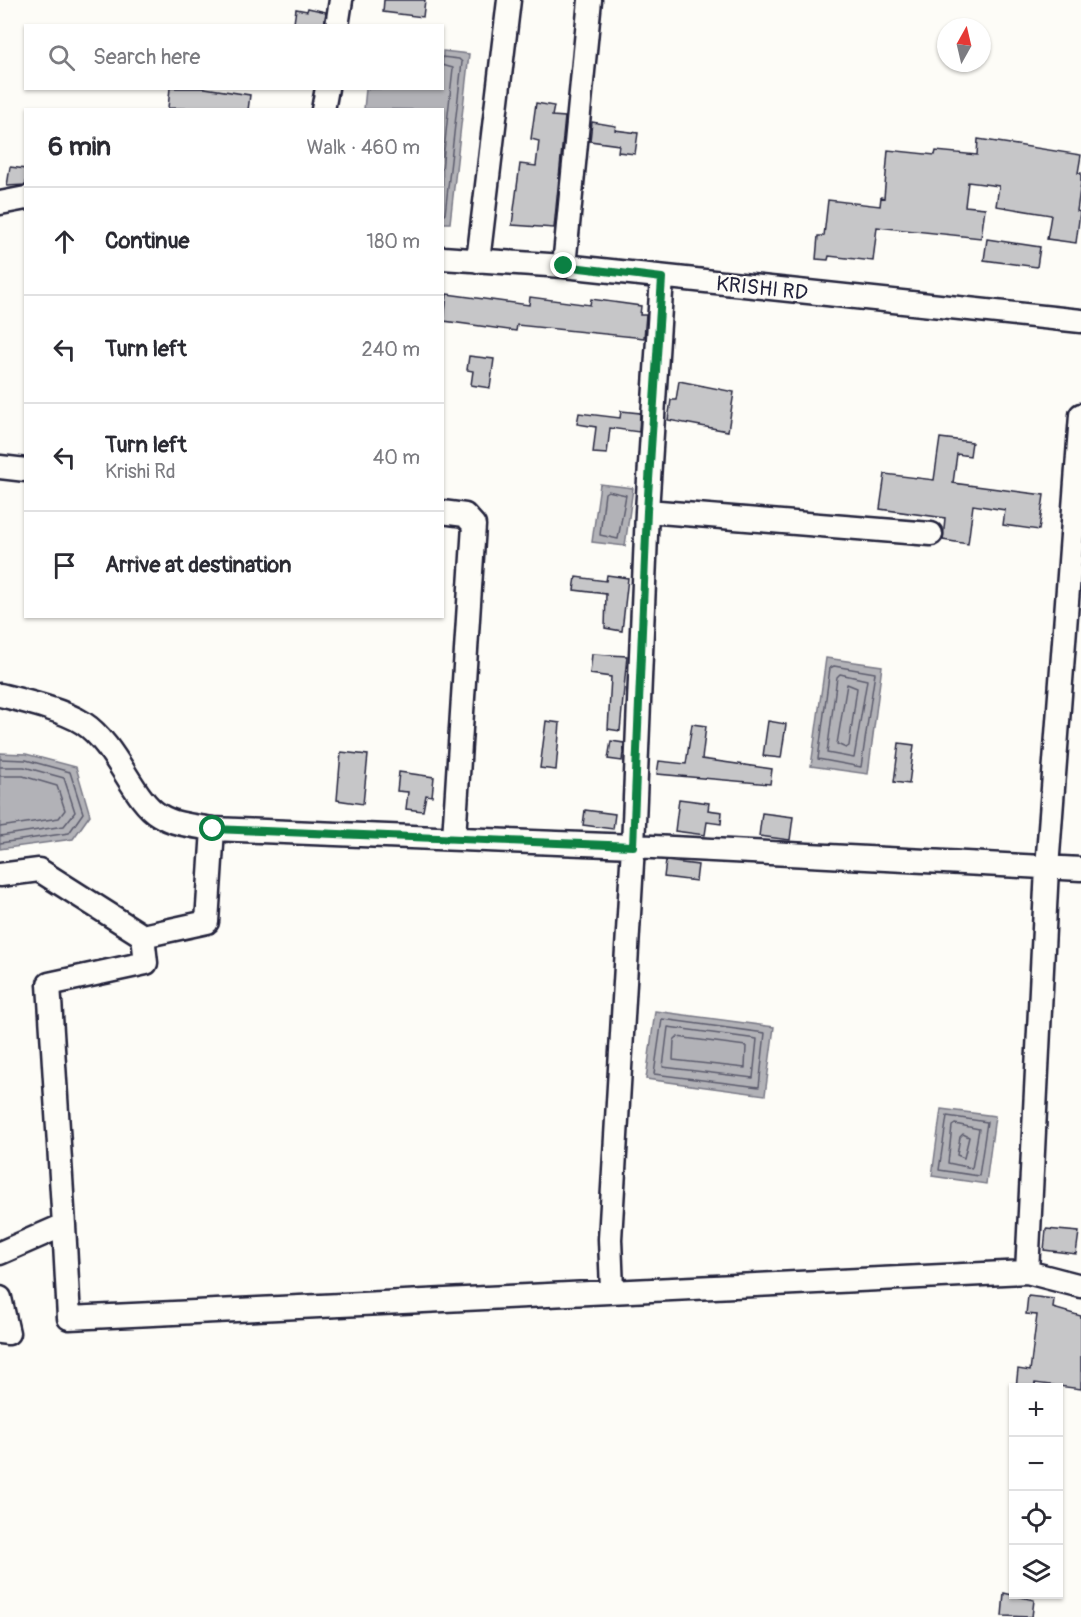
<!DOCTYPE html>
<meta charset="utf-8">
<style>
:root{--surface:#fff;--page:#f7f7f7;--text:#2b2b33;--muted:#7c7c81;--line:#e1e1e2}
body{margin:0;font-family:Pangolin,sans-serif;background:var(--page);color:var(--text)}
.controls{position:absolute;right:18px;bottom:18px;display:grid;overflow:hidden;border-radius:0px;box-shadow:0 2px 4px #0004}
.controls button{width:54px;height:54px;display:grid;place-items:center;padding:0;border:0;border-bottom:2px solid var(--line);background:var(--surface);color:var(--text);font:30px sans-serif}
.compass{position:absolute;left:937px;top:18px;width:54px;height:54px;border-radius:50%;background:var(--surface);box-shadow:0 2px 4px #0004;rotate:8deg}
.stop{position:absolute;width:18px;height:18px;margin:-14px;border:4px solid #0b8043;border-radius:50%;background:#fff}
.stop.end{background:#0b8043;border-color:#fff;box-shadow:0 2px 6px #0008}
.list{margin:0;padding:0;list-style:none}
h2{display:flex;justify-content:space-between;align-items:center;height:78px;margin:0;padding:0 24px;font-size:26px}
h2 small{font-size:20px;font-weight:400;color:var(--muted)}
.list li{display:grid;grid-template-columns:39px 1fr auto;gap:18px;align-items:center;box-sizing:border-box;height:108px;padding:0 24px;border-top:2px solid var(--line)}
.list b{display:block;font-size:22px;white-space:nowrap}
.list p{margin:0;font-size:20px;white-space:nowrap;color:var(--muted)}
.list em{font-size:20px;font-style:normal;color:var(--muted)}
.icon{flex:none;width:33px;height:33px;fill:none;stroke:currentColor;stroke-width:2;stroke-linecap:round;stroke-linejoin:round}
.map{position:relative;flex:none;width:1081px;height:1617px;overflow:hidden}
.search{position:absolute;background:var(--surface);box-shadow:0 2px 4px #0004;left:24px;top:24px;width:420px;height:66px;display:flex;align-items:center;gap:15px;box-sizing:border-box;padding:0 21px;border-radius:0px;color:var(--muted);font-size:22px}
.panel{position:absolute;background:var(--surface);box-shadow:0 2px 4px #0004;left:24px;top:108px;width:420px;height:510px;border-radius:0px}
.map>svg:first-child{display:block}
.water{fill:#b2b2b7;stroke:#787885;stroke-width:1.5}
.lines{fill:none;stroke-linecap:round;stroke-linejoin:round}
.shore{stroke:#5c5c6d;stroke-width:1.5}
.building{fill:#c6c6c8;stroke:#22223b;stroke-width:1.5}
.minor-casing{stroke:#22223b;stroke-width:27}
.minor{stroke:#fdfcf7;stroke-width:22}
.route{stroke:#0b8043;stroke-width:8}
.labels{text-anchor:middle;stroke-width:4.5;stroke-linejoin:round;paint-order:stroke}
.street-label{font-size:21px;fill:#22223b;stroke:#fdfcf7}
</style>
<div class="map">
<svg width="1081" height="1617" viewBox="0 0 1081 1617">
<rect width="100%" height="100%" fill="#fdfcf7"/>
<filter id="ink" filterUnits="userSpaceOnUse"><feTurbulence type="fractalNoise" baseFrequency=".0167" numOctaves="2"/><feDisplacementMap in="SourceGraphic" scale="12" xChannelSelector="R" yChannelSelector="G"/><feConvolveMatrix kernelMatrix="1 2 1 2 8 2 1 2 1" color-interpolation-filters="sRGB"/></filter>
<g filter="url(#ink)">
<path class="water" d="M443 51 469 54 450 223H443L442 110 364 109 366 89 442 88Z
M600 484 633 488 625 546 592 542Z
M826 658 882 666 868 774 811 766Z
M0 753 26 754 76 767 90 815 73 839 0 849Z
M655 1011 774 1027 765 1095 646 1079Z
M941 1109 995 1116 986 1184 932 1176Z"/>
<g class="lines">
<path class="shore" d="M442 57 459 59 462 62 445 214 442 217
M442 65 453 68 442 169
M608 491 626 495 618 539 600 535 605 493Z
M834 666 875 673 861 767 818 759 830 668Z
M840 674 867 680 854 758 827 753 837 677Z
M847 684 857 688 849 746 846 748 837 744Z
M0 759 26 760 70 772 83 813 69 833 0 843
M0 767H24L64 778 75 812 64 826 0 836
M0 776H23L57 786 65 810 59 818 0 827
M662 1019 765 1033 759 1087 654 1074Z
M668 1027 757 1039 753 1078 663 1067Z
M677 1037 746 1046 745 1068 673 1060 674 1040Z
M947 1116 987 1122 979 1176 939 1170Z
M955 1124 979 1129 972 1168 948 1163 952 1126Z
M963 1134 969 1137 964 1158 957 1155 960 1137Z"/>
</g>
<path class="building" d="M384 0H425L423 17 383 12Z
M308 8 326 12 324 26H300L294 23 296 9 307 11Z
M170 88H205L250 95 248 110 168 108Z
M536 103 554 106 552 116 565 117 554 228 512 225 520 164 536 166 539 141 531 139Z
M592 122 616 126 615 130 638 133 635 154 618 152 619 145 590 141Z
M978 139 1081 155 1078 173H1081V183L1077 211 1080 212 1076 243 1047 239 1051 215 996 206 999 186 968 182 965 206 985 208 981 238 877 227 873 261 829 256 828 260 816 259 818 236H824L828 200 880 206 881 197 884 198 888 150 935 155 936 151 977 155Z
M10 167 26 169V185L7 186Z
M987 239 1040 247 1037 267 984 260Z
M447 294 529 305 530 297 590 305 591 299 641 306 640 315H646L644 338 517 325 516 331 444 321Z
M469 356 494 359 490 388 471 385 473 371 467 370Z
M679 381 734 392 728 431 668 420 671 400H676Z
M621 411 640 413 639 432 610 428 607 454 593 453 596 427 577 424 579 413 620 418Z
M940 438 972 442 970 456 957 454 953 483 1044 495 1039 530 1003 525 1005 510 973 505 968 544 943 540 945 518 880 509 885 474 934 480Z
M607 575 628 578 622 631 605 628 606 594 574 590 576 577 606 581Z
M592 654 627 656 620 731 608 729 611 677 590 674Z
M546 721 560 723 556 770 540 768Z
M768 721 786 724 781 758 763 756Z
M692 724 706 726 702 759 772 769 770 784 657 774 659 761 686 764Z
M611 741 624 743 622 761 608 759Z
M899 743 914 745 909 784 894 782Z
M341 752 368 755 363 804 337 800Z
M399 772 434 777 432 796 426 795 423 811 406 809 408 792 397 791Z
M679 799 709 803 708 810 722 812 721 824 707 822 705 835 675 831Z
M585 810 615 814 613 829 583 825Z
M762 813 793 817 790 840 759 836Z
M666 861 698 865 696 881 664 877Z
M1046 1229 1079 1232 1076 1254 1044 1250Z
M1028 1296 1054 1299 1053 1308 1081 1316V1389L1035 1383 1034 1388H1016L1018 1369 1030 1371 1037 1315 1026 1314Z
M1004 1593 1034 1600 1032 1617 1002 1616Z"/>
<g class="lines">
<g class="minor-casing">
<path id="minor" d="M337 26 341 0
M323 110 327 88
M0 203 26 198
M442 258 564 266 1081 321
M478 261 509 0
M564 266 590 0
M0 467 26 470
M647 511 931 534
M442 512 465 515 474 525 454 838
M0 695C24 701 63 710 83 723 117 745 133 800 159 815 175 825 195 826 213 829L633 846 1081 869
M0 875 39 870 143 936 207 922 213 829
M64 1225 69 1318 1027 1272 1081 1286
M0 1253 64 1225 49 984 146 963 143 936
M1027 1272 1047 868 1081 415
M612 1290 610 1239 633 846 647 511 662 277
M0 1298 8 1333 0 1332"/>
</g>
<use href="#minor" class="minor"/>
</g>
</g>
<g class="lines" filter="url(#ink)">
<path class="route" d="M213 829 633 846 647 511 662 278 564 266"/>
</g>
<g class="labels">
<g class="street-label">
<text transform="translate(762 288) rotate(6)" y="7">KRISHI RD</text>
</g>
</g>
</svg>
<div class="controls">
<button>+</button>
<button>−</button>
<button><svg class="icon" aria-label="locate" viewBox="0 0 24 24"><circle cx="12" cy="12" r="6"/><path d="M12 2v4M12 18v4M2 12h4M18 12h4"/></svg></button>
<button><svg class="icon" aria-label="layers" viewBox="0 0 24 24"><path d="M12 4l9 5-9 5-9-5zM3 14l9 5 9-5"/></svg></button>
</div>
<svg class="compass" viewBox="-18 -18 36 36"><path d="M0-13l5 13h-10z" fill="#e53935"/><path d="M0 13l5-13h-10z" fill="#7c7c81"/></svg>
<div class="stop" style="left:213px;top:829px"></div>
<div class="stop end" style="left:564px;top:266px"></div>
<div class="search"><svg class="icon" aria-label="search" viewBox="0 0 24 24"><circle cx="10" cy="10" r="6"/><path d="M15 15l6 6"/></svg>Search here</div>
<section class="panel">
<h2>6 min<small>Walk · 460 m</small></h2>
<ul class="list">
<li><svg class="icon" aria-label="ahead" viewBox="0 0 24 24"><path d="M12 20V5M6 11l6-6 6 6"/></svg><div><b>Continue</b></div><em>180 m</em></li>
<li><svg class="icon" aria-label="left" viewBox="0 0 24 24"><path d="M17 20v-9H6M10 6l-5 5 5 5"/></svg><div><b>Turn left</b></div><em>240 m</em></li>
<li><svg class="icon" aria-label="left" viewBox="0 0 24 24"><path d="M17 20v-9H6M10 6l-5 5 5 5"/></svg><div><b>Turn left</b><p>Krishi Rd</p></div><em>40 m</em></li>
<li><svg class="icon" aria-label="arrive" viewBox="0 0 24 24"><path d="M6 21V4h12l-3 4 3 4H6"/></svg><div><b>Arrive at destination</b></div></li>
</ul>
</section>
</div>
